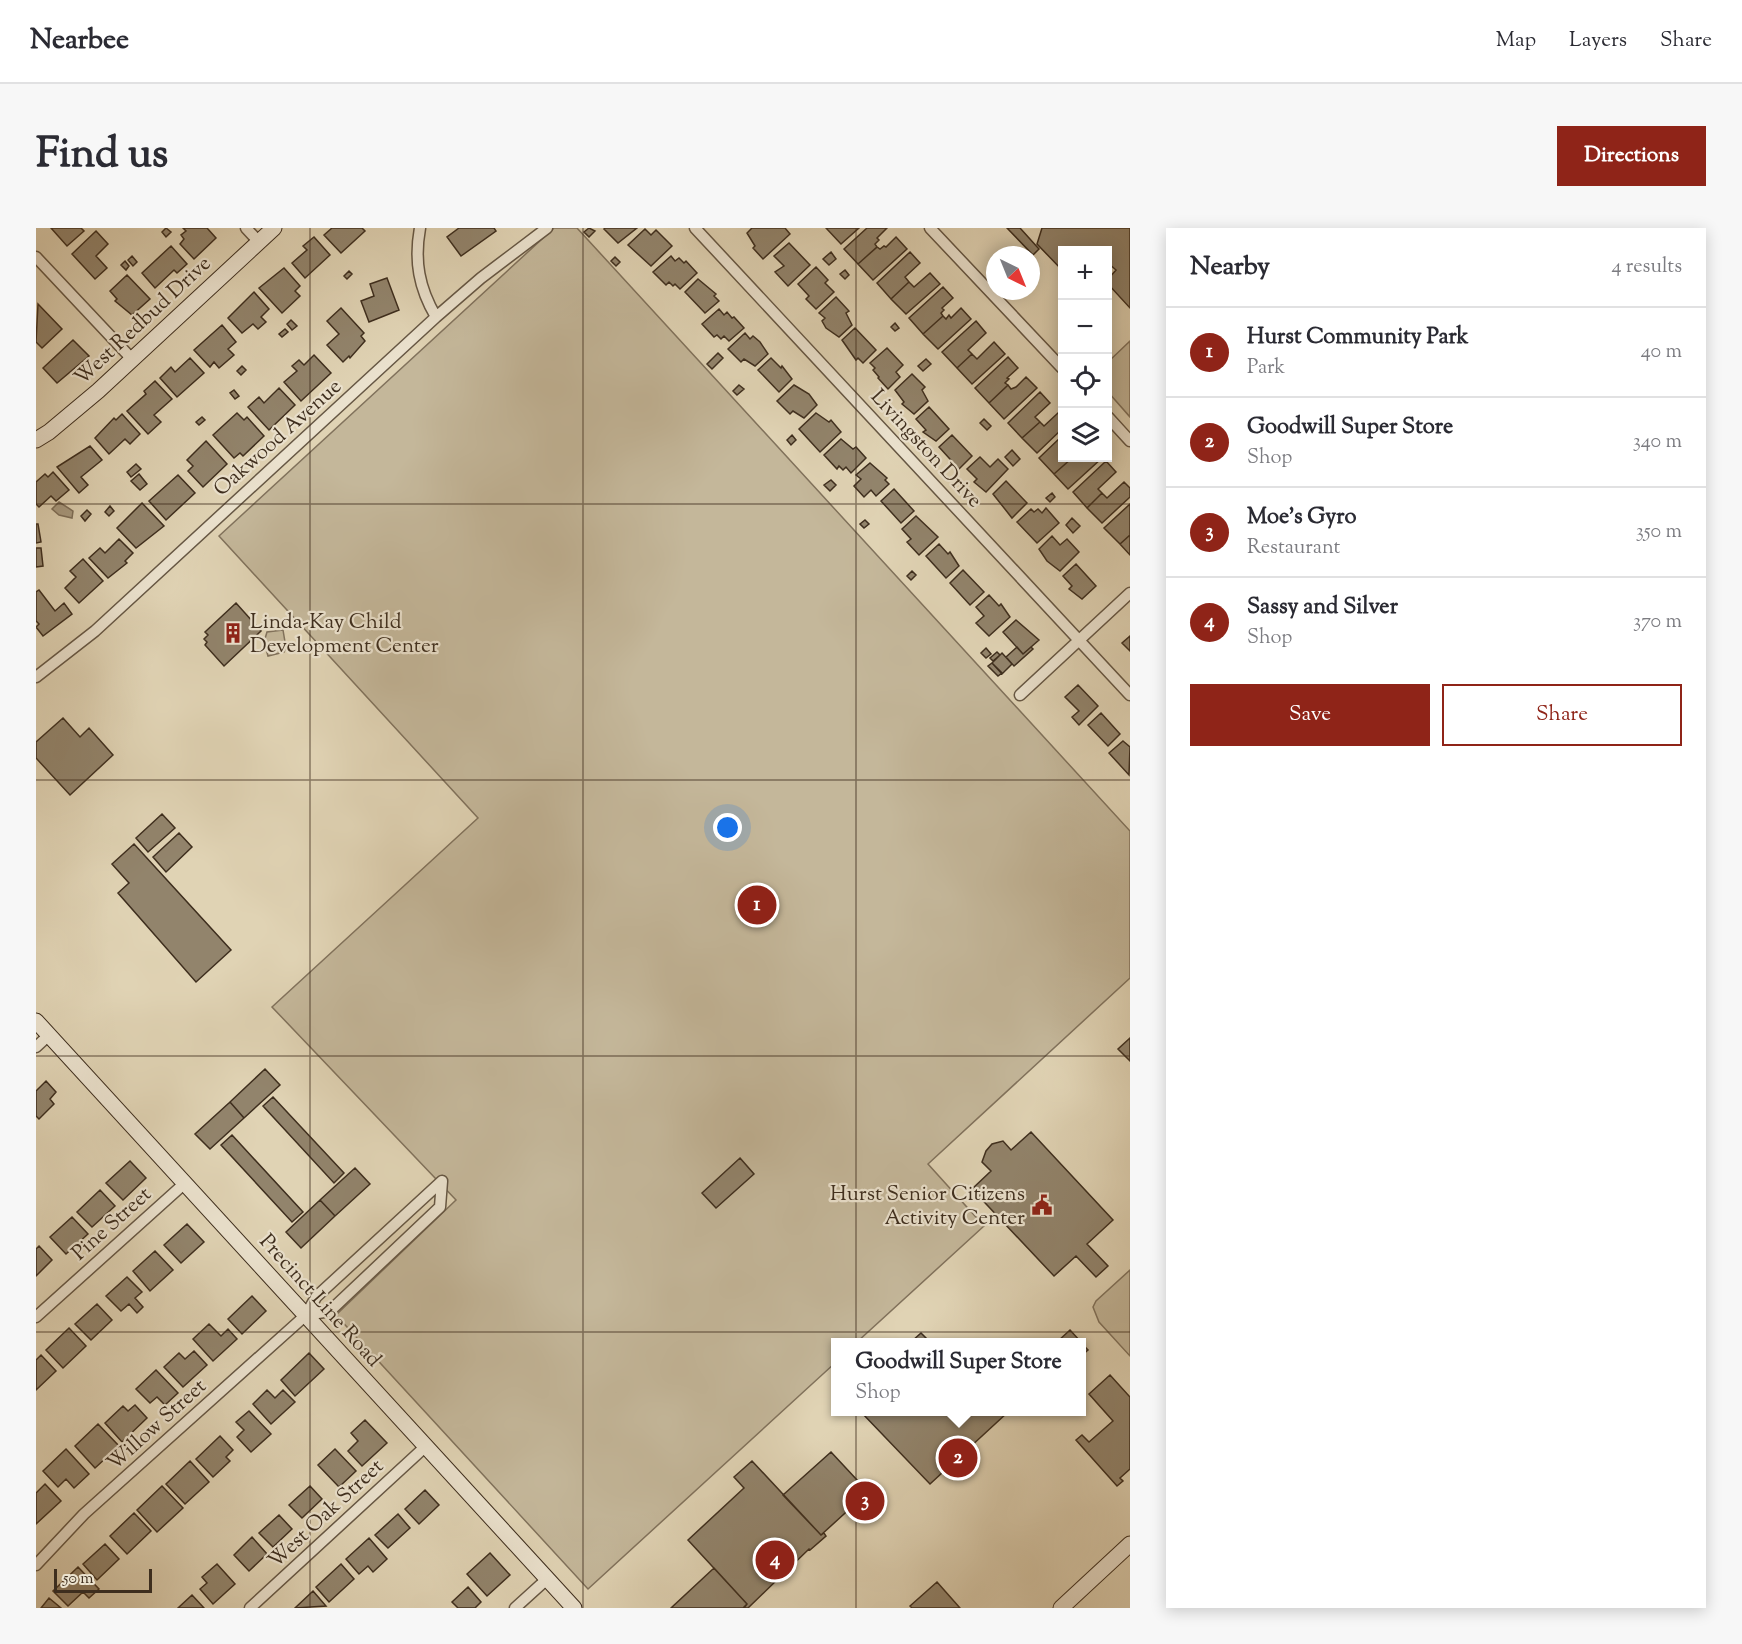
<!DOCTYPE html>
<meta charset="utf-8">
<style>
:root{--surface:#fff;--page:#f7f7f7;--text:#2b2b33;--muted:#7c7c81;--line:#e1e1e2;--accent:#8f2418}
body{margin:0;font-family:"Sorts Mill Goudy",serif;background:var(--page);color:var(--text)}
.controls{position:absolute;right:18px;top:18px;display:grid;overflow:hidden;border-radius:0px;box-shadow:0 3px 15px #0003}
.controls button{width:54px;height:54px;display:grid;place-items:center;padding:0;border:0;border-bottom:2px solid var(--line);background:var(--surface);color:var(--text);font:30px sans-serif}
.compass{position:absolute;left:950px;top:18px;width:54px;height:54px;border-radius:50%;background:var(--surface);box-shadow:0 3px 15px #0003;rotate:137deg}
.scale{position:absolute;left:18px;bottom:15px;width:98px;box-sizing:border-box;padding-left:6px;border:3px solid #3e2e1e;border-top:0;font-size:16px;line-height:21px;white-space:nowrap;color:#3e2e1e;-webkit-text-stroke:4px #ebe2ce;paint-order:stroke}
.you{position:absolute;left:692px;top:600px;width:21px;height:21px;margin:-15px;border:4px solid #fff;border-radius:50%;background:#1a73e8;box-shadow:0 0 0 9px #1a73e833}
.badge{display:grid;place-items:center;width:39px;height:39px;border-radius:50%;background:var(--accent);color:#fff;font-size:20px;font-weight:700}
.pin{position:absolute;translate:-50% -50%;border:3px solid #fff;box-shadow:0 2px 6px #0006}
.popup{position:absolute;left:795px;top:1110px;width:255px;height:78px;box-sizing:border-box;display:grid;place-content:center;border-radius:0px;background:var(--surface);filter:drop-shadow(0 2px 4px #0005);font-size:20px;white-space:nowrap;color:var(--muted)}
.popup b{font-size:22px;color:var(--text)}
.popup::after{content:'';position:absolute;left:50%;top:100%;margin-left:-12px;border:12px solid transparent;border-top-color:var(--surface)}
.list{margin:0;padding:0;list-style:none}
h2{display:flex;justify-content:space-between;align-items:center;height:78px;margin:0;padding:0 24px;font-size:26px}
h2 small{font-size:20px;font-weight:400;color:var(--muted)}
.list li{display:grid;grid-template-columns:39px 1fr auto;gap:18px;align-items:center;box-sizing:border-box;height:90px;padding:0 24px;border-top:2px solid var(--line)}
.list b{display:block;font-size:22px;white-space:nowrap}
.list p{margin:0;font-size:20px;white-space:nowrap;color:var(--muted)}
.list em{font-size:20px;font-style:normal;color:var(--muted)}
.actions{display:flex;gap:12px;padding:18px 24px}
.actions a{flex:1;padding:14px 0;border:2px solid var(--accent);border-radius:0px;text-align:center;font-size:21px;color:var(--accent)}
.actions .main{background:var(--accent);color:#fff}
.icon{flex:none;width:33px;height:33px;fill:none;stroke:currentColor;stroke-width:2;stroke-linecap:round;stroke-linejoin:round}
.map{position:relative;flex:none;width:1094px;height:1380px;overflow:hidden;border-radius:0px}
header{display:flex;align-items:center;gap:36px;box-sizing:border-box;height:84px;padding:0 30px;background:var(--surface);border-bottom:2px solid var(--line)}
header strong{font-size:28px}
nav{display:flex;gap:33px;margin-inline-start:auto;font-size:21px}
.intro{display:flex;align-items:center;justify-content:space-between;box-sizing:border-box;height:144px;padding:0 36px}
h1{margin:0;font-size:42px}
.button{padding:15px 27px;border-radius:0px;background:var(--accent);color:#fff;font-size:21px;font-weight:700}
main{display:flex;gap:36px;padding:0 36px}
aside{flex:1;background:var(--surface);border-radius:0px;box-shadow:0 3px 15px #0003}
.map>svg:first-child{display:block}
.green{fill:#c4b79a;stroke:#81725c;stroke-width:1.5}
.water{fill:#a99b81;stroke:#7e6f59;stroke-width:1.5}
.building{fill:#92846c;stroke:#3e2e1e;stroke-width:1.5}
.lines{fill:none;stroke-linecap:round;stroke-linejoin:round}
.street-casing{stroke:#665744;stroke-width:13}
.secondary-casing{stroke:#3e2e1e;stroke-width:17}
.street{stroke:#ebe2ce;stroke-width:10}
.secondary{stroke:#ebe2ce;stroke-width:15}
.grid{fill:none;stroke:#3e2e1e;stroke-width:1.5;stroke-opacity:0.55}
.labels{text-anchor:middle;stroke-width:4.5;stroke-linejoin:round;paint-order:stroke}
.street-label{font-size:21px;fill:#3e2e1e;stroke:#ebe2ce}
.poi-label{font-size:21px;fill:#3e2e1e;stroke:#ebe2ce;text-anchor:start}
</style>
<header>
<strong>Nearbee</strong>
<nav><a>Map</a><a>Layers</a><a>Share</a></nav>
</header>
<div class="intro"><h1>Find us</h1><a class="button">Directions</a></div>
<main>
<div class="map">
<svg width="1094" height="1380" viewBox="0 0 1094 1380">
<rect width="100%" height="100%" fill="#e0d3b4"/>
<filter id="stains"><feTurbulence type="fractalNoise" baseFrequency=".00333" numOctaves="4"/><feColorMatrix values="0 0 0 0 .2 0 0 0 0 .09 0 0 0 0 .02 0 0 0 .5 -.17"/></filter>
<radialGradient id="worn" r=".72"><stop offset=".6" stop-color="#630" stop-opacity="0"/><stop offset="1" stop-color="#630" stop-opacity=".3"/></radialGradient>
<path class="green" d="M518 0H541L1094 603V750L892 936 948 998 821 1114H799V1135L552 1361 300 1087 420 972 236 779 442 590 183 308Z
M1094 113V189L1072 164V134Z
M247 402 250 420 248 424 232 428 228 414 231 404Z
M1094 1042V1128L1063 1094 1057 1079 1060 1073Z"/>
<path class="water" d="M23 274 37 283 36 290 23 287 16 281Z"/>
<path class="building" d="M15 0H45L48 3 31 18Z
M130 0 135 4 130 9 126 4Z
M147 0H171L180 10 158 31 144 16 148 11 145 7 150 3Z
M296 0H326L329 3 305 25 288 7Z
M423 0H458L460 3 425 28 411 9Z
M553 0 559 3 553 9 548 4Z
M569 0H601L582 15 568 1Z
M716 0H749L754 6 727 31 717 20 719 18 711 5Z
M790 0H823L805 16Z
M831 0H851L841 10 843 12 839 16 841 19 822 36 808 21Z
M971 0H984L1003 21 997 27Z
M1006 0H1094V80L1072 56V51L1080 42 1072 35V22H1026V42L1001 16Z
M609 1 615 7 620 2 636 18 615 38 592 17Z
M60 3 72 16 60 28 71 40 59 51 36 26Z
M278 9 294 27 269 50 256 35 271 22 267 18Z
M860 9 871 21 837 52 822 36 841 19 844 21 848 18 850 19Z
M753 15 774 37 752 58 739 44 748 38 738 28Z
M135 18 151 36 141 45 138 42 119 60 106 45Z
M795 24 800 31 793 37 787 31Z
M874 24 884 35 869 49 873 54 855 71 841 55Z
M96 28 101 34 97 38 92 32Z
M635 28 639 33 643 30 648 35 650 33 661 45 644 61 639 56 637 58 633 54 630 57 617 44Z
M579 29 584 34 580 38 575 33Z
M89 33 93 38 90 42 85 37Z
M780 39 792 52 789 55 798 64 780 81 770 71 773 68 762 56Z
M248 40 264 58 259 63 264 68 246 85 223 60Z
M809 42 813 47 809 51 804 46Z
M313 43 316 46 311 51 308 48Z
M894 45 904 56 870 86 855 71 873 54 878 59Z
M91 47 114 71 96 87 79 73 81 71 74 63Z
M351 50 363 82 333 94 325 73 338 68 334 56Z
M662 51 680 66 678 68 683 73 669 85 649 64Z
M907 59 917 70 906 80 908 82 905 85 907 88 887 106 873 90Z
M218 64 233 81 225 89 230 94 222 101 217 96 206 105 192 90Z
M800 69 813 83 810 85 816 97 803 109 790 100 786 93 789 90 783 85Z
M2 76 26 101 6 120 0 114Z
M305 80 328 105 325 108 329 113 314 130 313 128 307 134 291 117 303 106 291 93Z
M925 80 935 91 902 121 887 106 907 88 910 91 913 87 915 90Z
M683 81 688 87 691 84 696 90 698 89 708 100 693 113 688 108 685 111 681 107 678 109 666 96Z
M255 92 261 98 256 102 251 96Z
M940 93 950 105 932 122 936 126 921 140 906 124Z
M859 95 863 100 859 103 855 99Z
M186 97 200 114 192 121 198 127 183 140 178 134 174 139 158 122Z
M819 100 840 122 827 135 822 130 820 132 806 112Z
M249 101 252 104 246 109 243 106Z
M709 105 714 111 717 108 724 114 732 126 719 138 708 131 705 134 692 121Z
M37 112 53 128 21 155 7 140Z
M958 114 969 126 936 156 921 140 936 126 941 131Z
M851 120 867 137 860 144 864 149 852 161 842 150 843 149 837 142 839 140 834 135Z
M682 125 687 130 676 141 671 136Z
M278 127 295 145 265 173 248 154 261 143 256 138 263 132 268 137Z
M972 129 982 140 971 150 973 151 969 155 972 157 953 175 939 160Z
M154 130 168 145 141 169 124 150 135 139 139 144Z
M735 130 745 140 746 138 756 151 743 164 722 142Z
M890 131 895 136 887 143 882 138Z
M206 138 210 142 205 147 201 143Z
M876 146 889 159 886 162 892 173 878 186 866 176 868 174 859 162Z
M990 149 1001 160 968 191 953 175 972 157 975 161 980 159Z
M119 153 136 171 118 187 125 194 112 206 91 183 110 166 108 163Z
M703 157 708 161 701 167 697 163Z
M758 157 773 166 781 177 768 190 757 183 754 186 741 173Z
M243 160 259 177 233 202 212 179 223 169 228 175Z
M198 162 203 168 199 171 194 165Z
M1004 164 1014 175 999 189 1004 194 986 210 972 195Z
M893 179 913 201 900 213 887 204 890 202 880 191Z
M1023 184 1026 188V201L1001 225 986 210 1004 194 1008 198Z
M201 185 208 192 211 189 228 208 207 228 204 225 198 230 177 207Z
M780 185 793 194 795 192 805 204 784 224 763 201Z
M86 186 104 206 94 216 89 211 73 226 59 210 78 190 80 192Z
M166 189 169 192 163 197 160 194Z
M948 191 955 198 951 202 944 195Z
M756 207 760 212 755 217 751 212Z
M916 207 936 228 923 241 903 219Z
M1026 208V230H1036L1018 246 1003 230Z
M805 211 817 221 820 219 830 230 815 245 810 239 807 242 803 238 801 241 788 227Z
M170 213 191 236 167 259 152 243 157 238 151 232Z
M54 218 66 232 45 249 52 257 43 265 21 239Z
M976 222 984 231 977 238 969 229Z
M944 229 954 239 962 231 972 241 950 264 938 254 941 251 931 241Z
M1036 230H1066L1032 261 1018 246Z
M1070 233 1080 244 1062 261 1066 265 1051 280 1037 264Z
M834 235 851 250 849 252 853 256 840 268 835 262 828 269 818 258 825 251 820 247Z
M100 236 105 241 95 249 91 244Z
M17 244 33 262 20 273 15 268 3 279 0 276V254L9 246 12 249Z
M103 246 111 256 104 262 95 253Z
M142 247 159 265 130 292 113 273Z
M795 252 800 257 794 263 788 257Z
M970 253 991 275 976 290 957 266Z
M1088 254 1094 260V269L1066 295 1051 280 1066 265 1071 270Z
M858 261 878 283 865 295 845 273Z
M1016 265 1019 269 1014 274 1010 270Z
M106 275 128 298 100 320 81 300Z
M1094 276V307L1084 316 1068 300Z
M74 278 78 283 73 288 69 284Z
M1010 280 1023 295 1001 315 981 294 995 281 998 284 1002 281 1006 285Z
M51 282 55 286 49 293 45 288Z
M880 288 902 309 883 327 871 314 875 311 866 301Z
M1036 290 1044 298 1037 305 1030 297Z
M829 292 833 296 828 300 824 296Z
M0 296H2L5 314 0 315Z
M1094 307V327L1084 316Z
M1016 308 1024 317 1031 311 1043 324 1024 343 1011 333 1003 321Z
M83 311 97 325 89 333 91 335 72 350 53 330 64 320 69 325Z
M903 316 912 326 914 324 923 338 910 350 890 328Z
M0 320H5L7 338 0 339Z
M47 331 67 353 43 375 29 360 40 349 34 343Z
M1040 336 1060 358 1046 371 1033 361 1036 358 1027 348Z
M927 342 948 364 934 377 914 355Z
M876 343 880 347 875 352 871 348Z
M3 362 19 383 28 375 36 386 7 408 0 399 3 396 0 393V364Z
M953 367 963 378 965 376 974 389 953 408 940 395 948 388 940 379Z
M200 375 225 403 188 438 169 417 171 414 168 411 172 407 169 404Z
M980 392 1003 412 987 426 967 404Z
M1094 408V423L1086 415Z
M981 419 987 426 995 419 997 421 978 438 970 429Z
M950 420 955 426 950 430 945 425Z
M961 424 964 427 957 433 954 430Z
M966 425 976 436 966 446 956 435Z
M956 435 966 445 962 448 952 438Z
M1042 457 1062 478 1043 497 1036 489 1043 483 1029 469Z
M1065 485 1084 506 1072 518 1052 497Z
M27 490 44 509 53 500 77 527 34 567 0 530V514Z
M1087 513 1094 519 1093 547 1073 525Z
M126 586 139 600 112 624 100 610Z
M143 605 156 619 130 644 117 629Z
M98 616 195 722 160 754 82 665 93 655 76 636Z
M1094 810V833L1082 821Z
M229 841 244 857 208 890 194 874Z
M10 853 20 864 14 871 18 876 3 891 0 888V863Z
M237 869 308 945 298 955 227 878Z
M194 874 208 890 174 921 159 906Z
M995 904 1077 992 1051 1016 1072 1038 1060 1049 1040 1028 1018 1048 936 961 955 943 946 934 950 923 956 916 967 913 975 922Z
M196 907 267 984 256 994 185 917Z
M704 930 718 946 680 980 666 965Z
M94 933 110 950 87 972 70 955Z
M319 940 334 956 299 988 284 972Z
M64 962 79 978 56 999 41 984Z
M284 972 299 988 265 1020 250 1004Z
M36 989 52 1006 30 1026 14 1009Z
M151 996 168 1014 145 1035 128 1017Z
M3 1018 16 1032 0 1048V1021Z
M119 1023 137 1042 114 1063 97 1043Z
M91 1049 106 1064 99 1070 107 1079 101 1085 93 1076 85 1083 70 1068Z
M216 1068 230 1083 206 1106 192 1091Z
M61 1076 76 1092 55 1112 39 1096Z
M173 1096 185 1108 192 1101 201 1111 177 1133 157 1111Z
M33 1100 50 1118 27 1140 10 1122Z
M1034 1102 1045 1114H1021Z
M885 1105 894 1114H875Z
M1045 1115 1052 1122 1045 1128Z
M158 1123 171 1137 147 1159 128 1139 143 1125 149 1131Z
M273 1125 288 1141 259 1168 245 1152Z
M5 1127 20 1143 0 1162V1132Z
M120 1142 142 1165 129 1177 121 1169 114 1175 100 1161Z
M1074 1147 1094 1169V1241L1084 1250 1087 1253 1081 1258 1040 1212 1046 1207 1053 1214 1077 1193 1053 1166Z
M231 1162 239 1170 247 1162 259 1174 235 1196 217 1176Z
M99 1177 111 1190 86 1214 69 1195 87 1178 92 1183Z
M213 1183 235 1206 215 1224 201 1209 208 1202 200 1194Z
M825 1184H972L894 1256Z
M329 1192 351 1215 326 1238 312 1223 322 1213 315 1205Z
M62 1196 83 1218 59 1240 39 1218Z
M184 1208 197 1222 190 1229 194 1233 177 1249 160 1231Z
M30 1221 53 1246 38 1260 30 1251 22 1259 7 1243Z
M299 1221 320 1243 303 1259 282 1237Z
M795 1224 835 1267 822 1279 819 1276 785 1307 747 1267Z
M154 1233 173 1254 149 1276 130 1256Z
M716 1233 785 1307 788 1305 790 1308 774 1322 773 1321 712 1380H708L711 1376 652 1312 708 1260 698 1249Z
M9 1256 25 1273 0 1296V1265Z
M126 1258 147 1280 121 1304 101 1282Z
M274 1258 286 1271 266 1290 253 1277Z
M389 1262 403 1277 383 1296 369 1281Z
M98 1285 115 1303 91 1326 74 1308Z
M362 1286 374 1300 352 1320 339 1307Z
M243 1287 256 1301 237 1319 223 1305Z
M216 1309 231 1326 213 1343 198 1327Z
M333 1310 351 1331 337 1344 332 1338 323 1346 310 1331Z
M69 1316 83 1331 61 1352 47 1336Z
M454 1325 474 1347 451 1368 431 1346Z
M181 1336 199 1356 177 1376 164 1361 171 1355 166 1349Z
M305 1336 318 1351 293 1374 280 1359Z
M42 1339 63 1361 53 1370 47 1364 32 1378 17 1363Z
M678 1340 711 1376 707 1380H635Z
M901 1354 924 1380H876L874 1378Z
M432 1359 445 1374 439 1380H422L416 1374Z
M277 1363 290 1378 259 1380Z
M156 1367 168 1380H142Z
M13 1370 25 1380H5Z"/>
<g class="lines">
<g class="street-casing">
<path id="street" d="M210 0 223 14
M384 0C378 33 383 60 400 89
M659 0 1094 467
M894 0 1026 140
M0 29 95 130
M1072 189 1094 213
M0 449 59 403 400 89 445 50 511 0
M984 467 1094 365
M0 819 13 807
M270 1087 294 1083 404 979 406 953
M0 1089 149 955
M0 1337 48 1286 270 1087 280 1069 406 953
M214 1380 390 1218
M479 1380 511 1351"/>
</g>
<g class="secondary-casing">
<path id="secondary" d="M0 212 13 204 62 163 238 0
M0 793 538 1380
M1025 1380 1094 1316"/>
</g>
<use href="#street" class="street"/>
<use href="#secondary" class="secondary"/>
</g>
<path class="grid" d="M274 0V1380M547 0V1380M820 0V1380M0 276H1094M0 552H1094M0 828H1094M0 1104H1094"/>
<defs>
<g id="building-bare" transform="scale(1.62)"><path d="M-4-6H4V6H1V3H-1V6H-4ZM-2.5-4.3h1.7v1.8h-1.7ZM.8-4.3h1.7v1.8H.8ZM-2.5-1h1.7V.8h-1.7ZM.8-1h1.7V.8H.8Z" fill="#8f2418" stroke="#ebe2ce" stroke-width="2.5" paint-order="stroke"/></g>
<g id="civic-bare" transform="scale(1.62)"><path d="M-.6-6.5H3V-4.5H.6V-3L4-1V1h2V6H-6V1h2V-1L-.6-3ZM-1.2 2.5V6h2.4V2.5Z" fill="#8f2418" stroke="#ebe2ce" stroke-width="2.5" paint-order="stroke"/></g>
</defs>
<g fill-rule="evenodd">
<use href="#building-bare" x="197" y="405"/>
<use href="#civic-bare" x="1006" y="977"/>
</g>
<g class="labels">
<g class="street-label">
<text transform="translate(106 92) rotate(-43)" y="7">West Redbud Drive</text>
<text transform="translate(241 209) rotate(-42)" y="7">Oakwood Avenue</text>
<text transform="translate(891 220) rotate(47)" y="7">Livingston Drive</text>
<text transform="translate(75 995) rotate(-42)" y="7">Pine Street</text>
<text transform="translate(285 1072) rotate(48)" y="7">Precinct Line Road</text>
<text transform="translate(120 1196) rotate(-42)" y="7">Willow Street</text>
<text transform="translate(289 1285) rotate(-43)" y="7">West Oak Street</text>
</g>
<g class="poi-label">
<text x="214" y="400">Linda-Kay Child<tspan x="214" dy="24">Development Center</tspan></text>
<text x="989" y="972" text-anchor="end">Hurst Senior Citizens<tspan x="989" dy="24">Activity Center</tspan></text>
</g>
</g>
<rect width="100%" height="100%" filter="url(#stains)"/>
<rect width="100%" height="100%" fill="url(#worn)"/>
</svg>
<div class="controls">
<button>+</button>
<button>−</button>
<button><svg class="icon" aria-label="locate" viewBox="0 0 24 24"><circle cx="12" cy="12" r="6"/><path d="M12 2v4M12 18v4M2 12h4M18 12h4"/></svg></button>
<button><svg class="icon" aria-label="layers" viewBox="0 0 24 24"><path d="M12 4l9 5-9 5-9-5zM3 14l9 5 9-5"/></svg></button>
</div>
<svg class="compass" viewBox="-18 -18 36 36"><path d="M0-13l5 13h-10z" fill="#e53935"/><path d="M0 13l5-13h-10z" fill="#7c7c81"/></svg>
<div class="scale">50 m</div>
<div class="you"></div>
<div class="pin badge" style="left:721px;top:677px">1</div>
<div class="pin badge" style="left:922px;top:1230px">2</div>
<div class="popup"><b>Goodwill Super Store</b>Shop</div>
<div class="pin badge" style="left:829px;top:1273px">3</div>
<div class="pin badge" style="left:739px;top:1332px">4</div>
</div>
<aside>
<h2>Nearby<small>4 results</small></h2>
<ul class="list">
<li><span class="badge">1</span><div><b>Hurst Community Park</b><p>Park</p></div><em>40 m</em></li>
<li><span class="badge">2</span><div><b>Goodwill Super Store</b><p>Shop</p></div><em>340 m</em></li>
<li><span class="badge">3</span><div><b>Moe's Gyro</b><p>Restaurant</p></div><em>350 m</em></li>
<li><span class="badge">4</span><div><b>Sassy and Silver</b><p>Shop</p></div><em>370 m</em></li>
</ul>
<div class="actions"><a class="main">Save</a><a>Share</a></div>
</aside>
</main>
